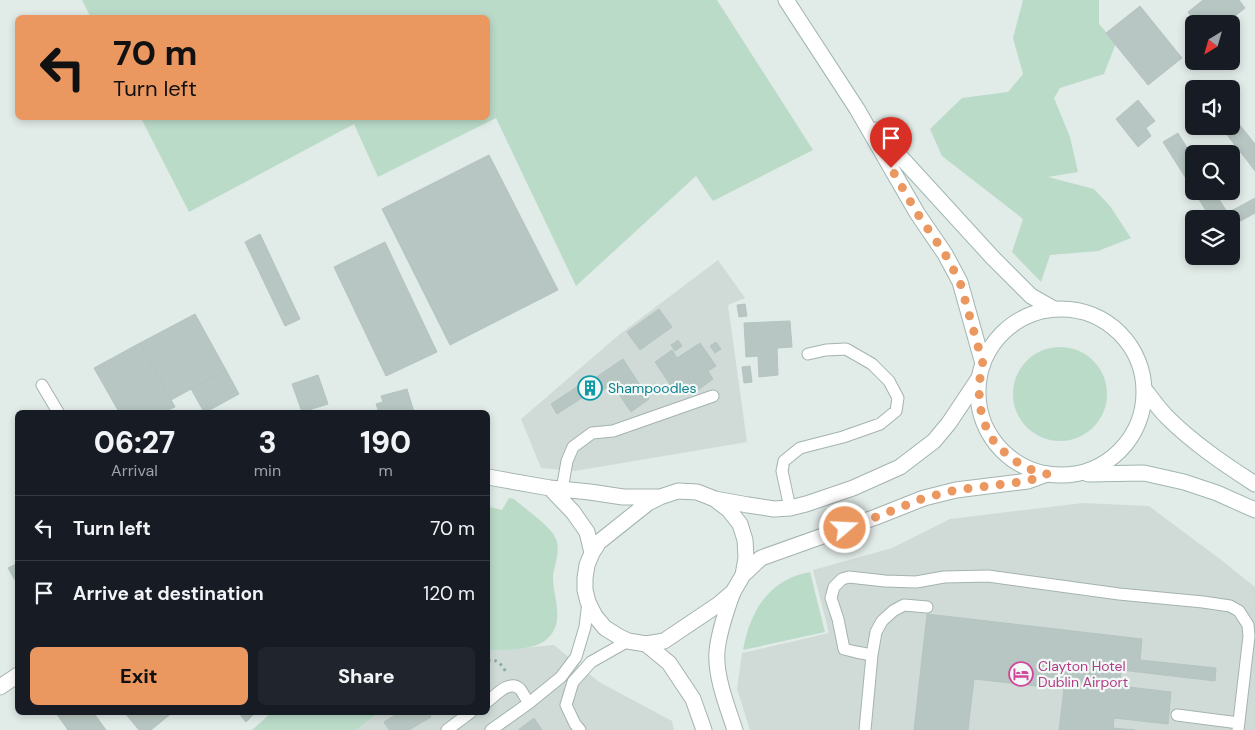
<!DOCTYPE html>
<style>
:root{--surface:#171b24;--page:#20242c;--text:#f1f3f6;--muted:#9ea1a6;--line:#363941;--accent:#eb9760}
body{margin:0;font-family:"DM Sans",sans-serif;background:var(--page);color:var(--text);height:100vh;display:flex;flex-direction:column;font-size:19px;white-space:nowrap}
*{box-sizing:border-box;margin:0}
p{font-size:16px;color:var(--muted)}
.icon{flex:none;width:28px;height:28px;fill:none;stroke:currentColor;stroke-width:2;stroke-linecap:round;stroke-linejoin:round}
.map{position:relative;flex:1;overflow:hidden}
.side{position:absolute;left:15px;top:410px;width:475px;height:305px;display:flex;flex-direction:column;background:var(--surface);border-radius:8px;box-shadow:0 2px 8px #0003}
.side>*{flex:none}
.guide{position:absolute;left:15px;top:15px;width:475px;height:105px;border-radius:8px;box-shadow:0 2px 8px #0003;background:#eb9760;color:#111;overflow:hidden}
.needle{width:32px;rotate:217deg}
.controls{position:absolute;left:1185px;top:15px;display:grid;gap:10px}
.controls a{display:grid;place-items:center;width:55px;height:55px;border-radius:8px;background:var(--surface);box-shadow:0 2px 8px #0003;font-size:25px}
.pin{position:absolute;display:grid;place-items:center;width:42px;height:42px;color:#fff;margin:-51px -21px;border-radius:50% 50% 50% 0;rotate:-45deg;box-shadow:0 0 5px #0007}
.pin .icon{rotate:45deg}
.me{position:absolute;width:55px;margin:-28px;rotate:71deg;stroke-linejoin:round;filter:drop-shadow(0 0 4px #0008)}
.turn{display:flex;align-items:center;gap:18px;height:105px;padding:0 15px;font-size:22px}
.turn .icon{width:65px;height:65px;stroke-width:2.5}
.turn b{display:block;font-size:35px;line-height:42px}
.eta{display:flex;justify-content:space-evenly;align-items:center;height:85px;text-align:center}
.eta b{font-size:30px;font-weight:800;line-height:35px}
.action{display:flex;gap:10px;margin-top:auto;padding:10px 15px}
.action a{flex:1;height:58px;border-radius:8px;background:var(--accent);color:#111;font-size:20px;font-weight:800;line-height:58px;text-align:center}
.action a+a{background:var(--page);color:var(--text)}
ul{padding:0;list-style:none}
li{display:flex;align-items:center;gap:15px;height:65px;padding:0 15px;border-top:1px solid var(--line)}
li div{flex:1}
li b{display:block;font-size:19px}
li em{font-style:normal}
.map>svg:first-child{display:block}
</style>
<div class="map">
<svg width="1255" height="730" viewBox="0 0 1255 730">
<rect width="100%" height="100%" fill="#e1ebe8"/>
<!-- built -->
<path fill="#d0dbd7" d="M718,260L745,298L728,305L747,442L575,471L541,468L521,419L620,334Z
M1083,503L1149,506L1220,559L1255,587V730H750L737,689L742,653L829,633L813,570L892,548L950,519Z
M554,645L599,682L672,721L674,730H356L378,713L488,712V651Z"/>
<!-- green -->
<path fill="#bbdbc9" d="M82,0H717L813,150L713,201L696,176L576,286L496,118L378,177L354,124L189,212L141,118H488V18H91Z
M1023,0H1099V24L1116,43L1104,74L1060,88L1054,98L1070,137L1078,172L1048,177L1094,189L1110,206L1131,238L1098,251L1050,255L1041,282L1012,252L1023,219L942,156L930,129L962,98L1008,92L1023,74L1013,38Z
M1013 394a47 47 0 1 1 94 0a47 47 0 1 1-94 0Z
M488,494L490,507L502,510L509,498L514,499C525,509 551,526 556,539C561,551 554,565 553,577C553,598 566,622 547,639C534,651 505,649 488,651Z
M810,572L825,632L743,650C750,611 769,579 810,572Z
M271,713V712L378,713L356,730H252Z"/>
<!-- building -->
<path fill="#b7c6c2" stroke="#b4c4c0" d="M1203,0H1239L1245,8L1229,21L1223,14L1210,24H1197L1188,12Z
M1140,6L1182,58L1148,85L1106,33Z
M1138,100L1155,121L1146,128L1151,136L1138,147L1116,119Z
M1231,114L1255,144V159L1249,163L1220,126H1231Z
M1178,133L1194,159V191L1163,142Z
M489,155L558,290L450,345L382,209Z
M1255,159V171L1249,163Z
M1194,191H1214L1230,217L1228,219H1211Z
M1255,198V213L1237,223L1231,211Z
M260,234L300,319L285,326L245,242Z
M385,242L437,352L386,376L334,267Z
M745,304L747,316L739,317L737,305Z
M659,309L672,327L640,350L627,332Z
M195,314L226,370L171,400L140,343Z
M790,321L792,347L777,348L778,375L759,377L758,356L746,357L744,323Z
M678,340L682,346L675,351L671,345Z
M716,342L721,349L715,353L710,346Z
M140,343L175,407L164,412H119L94,368Z
M700,343L716,366L708,371L713,379L691,395L685,386L675,392L655,362L672,350L677,358Z
M623,359L649,399L631,412L612,384L594,396L591,392L557,414L551,404L584,382L586,384Z
M750,366L752,382L744,383L742,367Z
M226,370L239,394L206,412H204L191,389Z
M318,375L328,404L302,412L292,384Z
M407,389L414,412H379L376,404L383,402L381,396Z
M18,563V585L8,568Z
M927,614L1142,639L1140,660L1216,668L1215,681L1121,670L1120,686L1171,692L1168,724L1114,718L1113,728L1135,730H1059L1064,689L974,679L968,730H914Z
M93,712L106,730H68L56,713Z
M124,712H173L151,730H139Z
M238,712H256L246,722Z
M400,712L401,715L406,712H429L431,717L409,730H389L384,722Z
M534,718L542,730H518Z"/>
<g fill="none" stroke-linecap="round" stroke-linejoin="round">
<!-- service casing -->
<g stroke="#a4b3b0" stroke-width="13">
<path id="service" d="M42,385L58,412
M561,495L567,461L573,447L592,433L613,431L713,396
M790,508L782,471L784,461L800,448L843,437L880,424L896,411L898,398L889,381L872,364L846,349L826,350L808,354
M872,655L856,652L844,649L838,619L831,598L834,587L842,579L849,577L885,581L916,582L944,577L988,576L1119,594L1203,602L1230,606L1239,611L1248,625L1249,636L1238,730
M488,701C496,695 510,679 520,689C523,693 526,699 529,703
M1177,715L1239,723
M447,730L471,712
M491,730L529,703L561,677L576,657L585,627L588,602
M580,730L575,724L566,705L573,682L591,662L628,641
M865,730L872,655L876,632L882,621L893,611L904,605L927,607"/>
</g>
<!-- minor casing -->
<g stroke="#a4b3b0" stroke-width="17">
<path id="minor" d="M733,592C726,611 719,631 717,651C715,676 727,706 735,730
M646,644L669,663L693,699L704,730"/>
</g>
<!-- tertiary casing -->
<g stroke="#a4b3b0" stroke-width="17">
<path id="tertiary" d="M979,378L949,423L934,441L900,467L853,488L806,504L790,508L774,509L748,505L715,499L697,492L678,491L660,497L648,503L599,542L592,553L587,565L585,578V590L588,602L595,616L605,628L618,636L628,641L646,644L664,641L719,604L733,592L743,575L761,558L876,517L924,498L956,490L1028,481L1047,474
M488,477L550,488L590,492L623,497H658
M550,488L573,512L587,532L592,553
M716,500L729,510L740,524L745,540L746,558L743,575
M0,687L18,675"/>
</g>
<!-- secondary casing -->
<g stroke="#a0b6b2" stroke-width="17">
<path id="secondary" d="M786,0L857,109L917,213L945,254L960,282L983,364
M876,130L993,258L1031,296L1054,309
M978 392a83 83 0 1 1 166 0a83 83 0 1 1-166 0Z
M1145,390C1152,399 1159,409 1167,417C1193,443 1224,464 1255,484
M1088,474L1144,473L1184,482L1217,493L1255,510"/>
</g>
<!-- path -->
<path stroke="#83ada6" stroke-width="3" stroke-dasharray="2.5 4" stroke-linecap="butt" d="M488,661C497,658 501,664 506,672"/>
<!-- service -->
<use href="#service" stroke="#fff" stroke-width="11"/>
<!-- minor -->
<use href="#minor" stroke="#fff" stroke-width="15"/>
<!-- tertiary -->
<use href="#tertiary" stroke="#fff" stroke-width="15"/>
<!-- secondary -->
<use href="#secondary" stroke="#fff" stroke-width="15"/>
</g>
<g fill="none" stroke-linecap="round" stroke-linejoin="round">
<!-- route -->
<path stroke="#eb9760" stroke-width="9" stroke-dasharray="0 16.2" d="M845,528L876,517L924,498L956,490L1028,481L1047,474L1026,468L1008,456L993,440L983,421L979,400L980,378L983,364L960,282L945,254L917,213L891,168"/>
</g>
<!-- icons -->
<defs>
<g id="building-ring" transform="scale(1.25)"><circle r="9.5" fill="#f2f8f6" stroke="#0f9aa8" stroke-width="1.5"/><path d="M-4-6H4V6H1V3H-1V6H-4ZM-2.5-4.3h1.7v1.8h-1.7ZM.8-4.3h1.7v1.8H.8ZM-2.5-1h1.7V.8h-1.7ZM.8-1h1.7V.8H.8Z" fill="#0f9aa8"/></g>
<g id="hotel-ring" transform="scale(1.25)"><circle r="9.5" fill="#f2f8f6" stroke="#d1479c" stroke-width="1.5"/><path d="M-6-4.5h1.5V1H6V5H4.5V3h-9V5H-6ZM-4 0a1.8 1.8 0 1 1 3.6 0ZM.5 0V-2.5h3Q6-2.5 6 0Z" fill="#d1479c"/></g>
</defs>
<g fill-rule="evenodd">
<use href="#building-ring" x="590" y="388"/>
<use href="#hotel-ring" x="1021" y="674"/>
</g>
<g text-anchor="middle" stroke-width="4.5" stroke-linejoin="round" paint-order="stroke">
<!-- culture labels -->
<g font-size="14" fill="#0d838f" stroke="#f2f8f6" text-anchor="start">
<text x="608" y="393">Shampoodles</text>
</g>
<!-- hotel labels -->
<g font-size="14" fill="#b23c85" stroke="#f2f8f6" text-anchor="start">
<text x="1038" y="671">Clayton Hotel<tspan x="1038" dy="16">Dublin Airport</tspan></text>
</g>
</g>
</svg>
<div class="controls">
<a><svg class="needle" viewBox="-14 -14 28 28"><path d="M0-13l5 13h-10z" fill="#e53935"/><path d="M0 13l5-13h-10z" fill="#9ea1a6"/></svg></a>
<a><svg class="icon" aria-label="sound" viewBox="0 0 24 24"><path d="M4 9h4l5-4v14l-5-4H4zM17 9q2 3 0 6"/></svg></a>
<a><svg class="icon" aria-label="search" viewBox="0 0 24 24"><circle cx="10" cy="10" r="6"/><path d="M15 15l6 6"/></svg></a>
<a><svg class="icon" aria-label="layers" viewBox="0 0 24 24"><path d="M12 4l9 5-9 5-9-5zM3 14l9 5 9-5"/></svg></a>
</div>
<div class="pin" style="left:891px;top:168px;background:#d93025"><svg class="icon" aria-label="arrive" viewBox="0 0 24 24"><path d="M6 21V4h12l-3 4 3 4H6"/></svg></div>
<svg class="me" style="left:845px;top:528px" viewBox="-20 -20 40 40"><circle r="17" fill="#eb9760" stroke="#fff" stroke-width="3"/><path d="M0-11L8 9 0 5-8 9z" fill="#fff"/></svg>
<div class="guide">
<div class="turn"><svg class="icon" aria-label="left" viewBox="0 0 24 24"><path d="M17 20v-9H6M10 6l-5 5 5 5"/></svg><div><b>70 m</b>Turn left</div></div>
</div>
<section class="side">
<div class="eta">
<div><b>06:27</b><p>Arrival</p></div>
<div><b>3</b><p>min</p></div>
<div><b>190</b><p>m</p></div>
</div>
<ul>
<li><svg class="icon" aria-label="left" viewBox="0 0 24 24"><path d="M17 20v-9H6M10 6l-5 5 5 5"/></svg><div><b>Turn left</b></div><em>70 m</em></li>
<li><svg class="icon" aria-label="arrive" viewBox="0 0 24 24"><path d="M6 21V4h12l-3 4 3 4H6"/></svg><div><b>Arrive at destination</b></div><em>120 m</em></li>
</ul>
<div class="action"><a>Exit</a><a>Share</a></div>
</section>
</div>
